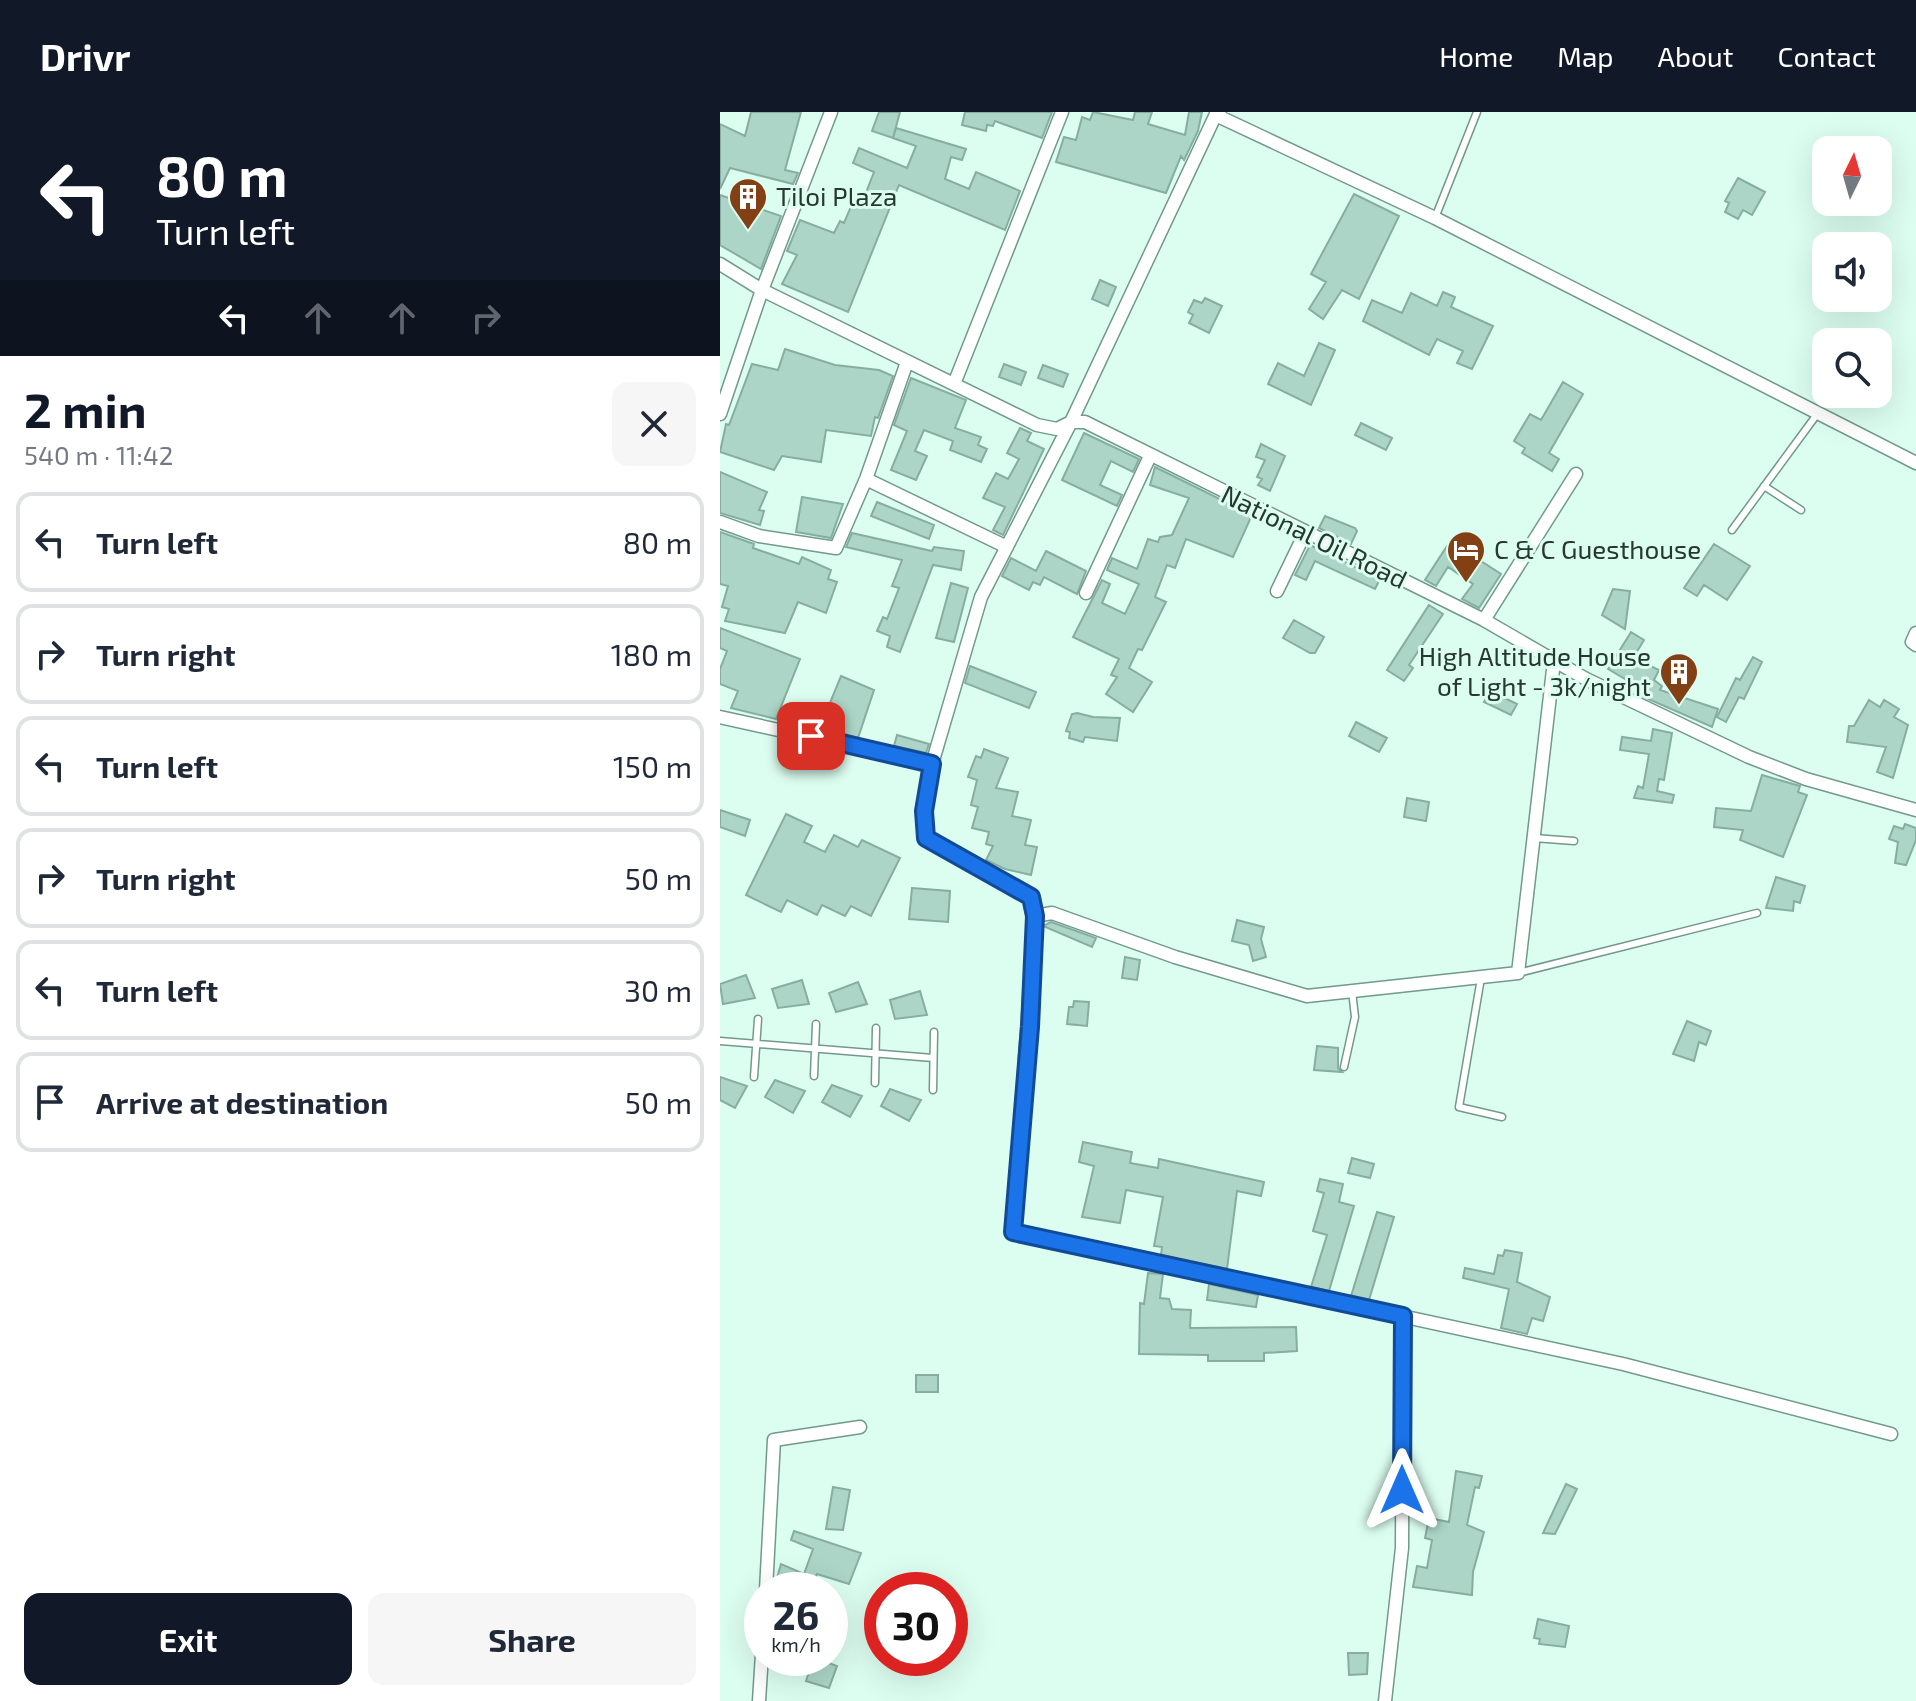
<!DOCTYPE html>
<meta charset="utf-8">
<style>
:root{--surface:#fff;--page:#f6f6f7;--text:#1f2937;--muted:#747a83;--line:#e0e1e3;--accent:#111827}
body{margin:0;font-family:"Exo 2",sans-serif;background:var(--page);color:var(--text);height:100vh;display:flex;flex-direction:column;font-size:30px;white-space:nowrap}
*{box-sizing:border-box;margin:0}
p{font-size:26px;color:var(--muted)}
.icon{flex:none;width:44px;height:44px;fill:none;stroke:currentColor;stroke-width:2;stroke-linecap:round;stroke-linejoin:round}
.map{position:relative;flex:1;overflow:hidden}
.sheet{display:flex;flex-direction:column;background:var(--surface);width:720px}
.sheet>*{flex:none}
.top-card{background:#111827;color:#fff;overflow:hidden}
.needle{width:52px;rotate:5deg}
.fabs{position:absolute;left:1092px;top:24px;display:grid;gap:16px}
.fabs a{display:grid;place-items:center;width:80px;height:80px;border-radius:16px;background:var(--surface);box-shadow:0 8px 32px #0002;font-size:40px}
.speed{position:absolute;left:24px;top:1460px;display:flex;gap:16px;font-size:40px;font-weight:700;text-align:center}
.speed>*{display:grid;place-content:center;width:104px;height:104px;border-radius:50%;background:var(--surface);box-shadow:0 8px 32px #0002;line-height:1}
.speed small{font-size:20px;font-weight:400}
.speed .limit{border:12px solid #d22;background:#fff;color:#111}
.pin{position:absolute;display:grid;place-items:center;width:68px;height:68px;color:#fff;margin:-34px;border-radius:16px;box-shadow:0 4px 12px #0006}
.me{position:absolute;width:88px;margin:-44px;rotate:0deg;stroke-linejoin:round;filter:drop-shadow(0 0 6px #0008)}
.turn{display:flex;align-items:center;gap:28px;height:168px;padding:0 24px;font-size:36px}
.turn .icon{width:104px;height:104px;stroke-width:2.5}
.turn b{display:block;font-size:56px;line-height:68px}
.lanes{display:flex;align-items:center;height:76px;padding:0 24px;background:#0003;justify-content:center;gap:40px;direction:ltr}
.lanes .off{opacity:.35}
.round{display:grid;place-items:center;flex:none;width:84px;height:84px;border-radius:16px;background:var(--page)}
.overview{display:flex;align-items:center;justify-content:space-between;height:136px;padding:0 24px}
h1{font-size:48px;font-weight:700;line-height:60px;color:var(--accent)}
.button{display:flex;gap:16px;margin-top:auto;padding:16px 24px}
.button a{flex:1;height:92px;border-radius:16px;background:var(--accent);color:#fff;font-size:32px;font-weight:700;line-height:92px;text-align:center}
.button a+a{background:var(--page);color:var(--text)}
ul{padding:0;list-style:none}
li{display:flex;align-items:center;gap:24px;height:100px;margin:0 16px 12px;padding:0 8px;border:4px solid var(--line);border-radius:16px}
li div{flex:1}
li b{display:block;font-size:30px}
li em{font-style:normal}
header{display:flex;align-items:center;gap:48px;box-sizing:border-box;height:112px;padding:0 40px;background:var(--accent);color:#fff}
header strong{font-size:38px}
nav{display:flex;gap:44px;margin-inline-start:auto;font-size:28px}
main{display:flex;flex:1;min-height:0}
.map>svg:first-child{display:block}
</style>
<header>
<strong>Drivr</strong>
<nav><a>Home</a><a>Map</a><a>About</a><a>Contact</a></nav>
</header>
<main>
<section class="sheet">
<div class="top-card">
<div class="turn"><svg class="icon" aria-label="left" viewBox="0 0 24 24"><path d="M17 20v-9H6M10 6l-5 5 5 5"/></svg><div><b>80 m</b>Turn left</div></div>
<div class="lanes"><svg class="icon" aria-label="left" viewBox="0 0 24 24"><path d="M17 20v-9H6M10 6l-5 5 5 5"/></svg><svg class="icon off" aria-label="ahead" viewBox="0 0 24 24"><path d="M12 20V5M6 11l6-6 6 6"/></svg><svg class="icon off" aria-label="ahead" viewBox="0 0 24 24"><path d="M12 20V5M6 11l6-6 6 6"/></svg><svg class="icon off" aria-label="right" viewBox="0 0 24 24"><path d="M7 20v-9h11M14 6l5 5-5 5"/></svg></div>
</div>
<div class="overview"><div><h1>2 min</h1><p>540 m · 11:42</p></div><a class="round"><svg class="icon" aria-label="close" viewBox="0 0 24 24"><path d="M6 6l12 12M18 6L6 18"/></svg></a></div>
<ul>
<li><svg class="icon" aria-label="left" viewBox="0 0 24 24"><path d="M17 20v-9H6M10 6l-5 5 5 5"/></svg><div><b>Turn left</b></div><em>80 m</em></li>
<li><svg class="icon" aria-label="right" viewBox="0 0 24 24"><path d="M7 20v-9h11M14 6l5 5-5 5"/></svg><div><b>Turn right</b></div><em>180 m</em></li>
<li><svg class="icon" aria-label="left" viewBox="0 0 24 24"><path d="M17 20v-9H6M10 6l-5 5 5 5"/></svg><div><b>Turn left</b></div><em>150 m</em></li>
<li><svg class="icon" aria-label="right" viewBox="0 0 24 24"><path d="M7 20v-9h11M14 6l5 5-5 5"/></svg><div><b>Turn right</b></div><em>50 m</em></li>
<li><svg class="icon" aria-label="left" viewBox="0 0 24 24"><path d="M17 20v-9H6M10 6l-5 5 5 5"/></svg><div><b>Turn left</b></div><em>30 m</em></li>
<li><svg class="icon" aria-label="arrive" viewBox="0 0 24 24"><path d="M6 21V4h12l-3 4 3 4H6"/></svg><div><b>Arrive at destination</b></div><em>50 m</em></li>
</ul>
<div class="button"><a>Exit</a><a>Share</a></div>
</section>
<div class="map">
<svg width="1196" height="1589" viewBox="0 0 1196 1589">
<rect width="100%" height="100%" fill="#dcfef1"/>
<!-- building -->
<path fill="#acd5c7" stroke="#86aea0" stroke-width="2" d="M31,0H81L65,58L78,61L73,72L10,56L0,77V12L25,24Z
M159,0H180L173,26L152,19Z
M245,0H332L322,26L275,9L273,14L267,13L266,19L242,13Z
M373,0L413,8L415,0H432L428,12L465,23L469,0H482L478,19L464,48L461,44L446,81L336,50L344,25L356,28L362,5L370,8Z
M176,16L246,37L242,48L231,45L225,67L249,77L256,60L300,79L285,118L179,73L128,200L62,172L77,143L67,139L80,108L114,121L120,109L124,111L135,85L143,88L154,60L133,51L139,36L187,56L196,34L173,26Z
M1018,66L1045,80L1032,103L1023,98L1018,107L1005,100L1009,91L1005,89Z
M634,82L679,104L639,187L622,178L603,207L589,197L606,170L591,162Z
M0,83L61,104L41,157L0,133Z
M380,168L396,175L388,194L372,187Z
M723,180L735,185L731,195L773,214L752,257L737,251L743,239L717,227L709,243L643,209L652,188L682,201L691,181L717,194Z
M485,186L502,194L489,221L469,211L473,203L468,200L474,188L482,191Z
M599,231L615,238L591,293L548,272L558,251L584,264Z
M65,237L115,253L159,258L173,264L158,306L155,305L151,324L106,318L101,350L62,344L54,358L0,340L6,312L9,313L32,252L58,258Z
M284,252L306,260L301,273L279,265Z
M323,253L348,262L343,275L318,266Z
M191,266L246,288L235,316L261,325L258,333L267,337L261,350L230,338L233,329L204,318L195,339L207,344L196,368L171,358L187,319L174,313Z
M843,270L863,282L829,341L839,347L832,359L802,341L805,336L794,329L810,302L821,308Z
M641,311L672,326L666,338L635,323Z
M300,316L311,321L307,329L324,337L283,423L273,418L285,395L263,386L276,361L288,367L299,347L287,341Z
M364,321L419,347L413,360L391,349L380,373L402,383L397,394L342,368Z
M541,332L565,344L550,379L538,373L542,367L537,365L545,348L536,345Z
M435,355L532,403L513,445L466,427L455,456L447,453L435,485L446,490L422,538L418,537L409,556L432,570L413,600L386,582L397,565L391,563L399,547L353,525L382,468L390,472L382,491L405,502L419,472L387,458L392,446L417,457L428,427L438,430L440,425L452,423L469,386L430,373Z
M0,360L47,380L39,398L44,399L40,413L0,401Z
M82,385L123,392L111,426L76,420Z
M157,390L214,413L209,427L151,404Z
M605,404L635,416L637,419L631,432L599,416Z
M0,420L34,432L33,436L79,452L82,445L111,458L108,467L117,470L106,501L78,490L65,521L5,509L9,497L2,495L8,474L0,472Z
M132,421L212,439L214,435L244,439L241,458L213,453L180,540L167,535L170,524L157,519L163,505L167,507L179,476L172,474L182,448L126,435Z
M994,432L1030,454L1007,488L984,473L977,484L964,476Z
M590,433L660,467L655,477L595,449L586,468L575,463Z
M727,434L747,447L750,442L781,462L759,496L742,487L753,472L728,455L716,474L705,468Z
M326,439L366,459L357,482L324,465L320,473L313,470L309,478L282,464L291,446L316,459Z
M231,471L248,476L234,530L216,526Z
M893,477L910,479L905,517L882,503Z
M709,493L723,502L689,553L693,556L684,569L667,558Z
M574,508L604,525L595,541H590L563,526Z
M0,516L80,547L56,607L11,596L18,579L0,572V557L7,539L0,536Z
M911,520L924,528L913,546L939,558L934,568L942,574L940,578L998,597L992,615L917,582L920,576L888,557Z
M1033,545L1042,550L1024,587L1019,585L1006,610L997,605L1016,566L1020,568Z
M250,554L316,580L309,596L245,571Z
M121,564L154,578L138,626L100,615Z
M770,579L797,592L791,603L764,590Z
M1149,588L1160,595L1164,588L1179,597L1174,605L1188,613L1173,666L1157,660L1166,635L1127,630L1129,614H1134Z
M357,601L373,605L400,606L397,629L365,625L363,630L349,626L350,620L346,619L352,602Z
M636,610L667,626L659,640L629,624Z
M933,617L952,621L944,668L939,667L937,679L954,683L952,691L914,686L918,674L923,676L929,642L900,638L902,625L931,629Z
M177,623L209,632L206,641L174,634Z
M264,637L288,646L276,676L298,680L292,704L311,708L305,733L317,735L311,763L285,757L266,748L273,734L266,732L269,720L252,716L258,695L251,693L257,668L248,665L256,644L261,646Z
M1042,663L1080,674L1078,680L1087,683L1063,745L1020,728L1023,718L994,715L996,696L1031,699Z
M687,686L709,690L706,709L684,705Z
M0,698L30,708L25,724L0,715Z
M66,702L92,714L84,730L105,740L114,723L138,735L142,728L180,746L151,804L131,794L125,804L102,793L97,803L67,788L61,800L26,783Z
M1185,712L1196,716V728L1186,753L1175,751L1178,730L1169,727L1174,714L1183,717Z
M1056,765L1085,774L1080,791L1074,789L1073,799L1046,796Z
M192,776L230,779L228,810L189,807Z
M517,808L544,815L541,827L546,845L533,849L529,833L512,829Z
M331,810L376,826L372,835L323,814Z
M405,845L420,848L417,868L402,866Z
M26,863L35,886L3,892L0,872Z
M82,868L89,892L58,896L52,877Z
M138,870L147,892L116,900L109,881Z
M200,879L207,903L175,907L170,888Z
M354,889L369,890L367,914L347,912L349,895H353Z
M967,909L991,919L986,933L979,930L974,949L953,942Z
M597,934L618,936V956L622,960L594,958Z
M0,965L27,974L15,996L0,988Z
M55,968L85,979L73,1001L45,985Z
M112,973L142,984L130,1005L102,990Z
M170,977L201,988L189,1009L161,994Z
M363,1030L412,1040L410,1051L438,1056L439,1047L544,1070L541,1084L517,1079L507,1157L441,1143L442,1135L434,1134L443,1085L406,1078L400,1111L362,1105L374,1054L359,1050Z
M632,1046L654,1052L650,1066L628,1061Z
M600,1067L623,1072L619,1090L634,1094L609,1179L591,1175L607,1123L593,1119L604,1081L597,1079Z
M657,1100L674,1105L649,1188L631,1184Z
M785,1138L802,1141L797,1170L830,1185L823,1209L812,1206L807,1222L781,1216L789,1177L743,1166L745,1156L774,1162L778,1143L783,1144Z
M428,1161L443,1162L440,1186L449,1187L452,1197L471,1198L470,1216L576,1215L577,1239L544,1241V1249H488V1243L419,1242L420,1191L424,1192Z
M489,1172L538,1183L536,1195L487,1188Z
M196,1263H218V1280H196Z
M736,1359L762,1364L759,1376L755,1375L747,1413L764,1420L753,1460L752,1483L693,1475L697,1454L707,1456L712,1428L705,1426L709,1406L729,1410Z
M846,1372L857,1377L835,1422L823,1421Z
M113,1375L130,1378L123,1418L106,1417Z
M74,1419L141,1441L129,1472L97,1462L91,1478H66L55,1473L61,1452L84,1462L93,1437L71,1428Z
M818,1507L849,1514L845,1535L819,1532L820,1527L814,1526Z
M628,1541H648L647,1562L629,1563Z
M98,1547L117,1554L109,1576L86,1569L91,1554H96Z"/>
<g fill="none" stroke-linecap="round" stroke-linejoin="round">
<!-- lane casing -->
<g stroke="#72998b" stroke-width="9">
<path id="lane" d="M715,106L757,0
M1044,374L1081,398
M1012,418L1098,301
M814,726L854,729
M798,861L1037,801
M761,866L739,995L782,1005
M0,929L213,946
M624,955L635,905L632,879
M94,964L96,912
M34,965L38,907
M155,971L156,916
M213,978L214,920"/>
</g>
<!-- street casing -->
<g stroke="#72998b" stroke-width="15">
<path id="street" d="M498,0L502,6L715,106L1196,351
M0,152L42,178L317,313L337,317L351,310H365L764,508L866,567L1029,645L1086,667L1196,698
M234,272L342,0
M0,302L42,178L111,0
M146,367L187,250
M0,410L39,424L116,436L146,367L287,435
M557,479L585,421
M366,481L430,344
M764,508L856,362
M1196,521L1192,530L1196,533
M0,605L212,652L204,699L206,726L311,785L315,804L332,801L455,845L587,884L798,861L834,549
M212,652L261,485L351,310L497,0
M315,804L293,1120L903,1252L1171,1322
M46,1478L54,1328L140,1315
M39,1589L42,1542
M665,1589L682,1436L683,1204"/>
</g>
<!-- lane -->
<use href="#lane" stroke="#fff" stroke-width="6"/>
<!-- street -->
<use href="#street" stroke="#fff" stroke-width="12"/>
</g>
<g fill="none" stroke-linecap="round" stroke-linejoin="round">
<!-- route casing -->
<g stroke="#114b97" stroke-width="20">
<path id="route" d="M91,624L212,652L204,699L206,726L311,785L315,804L310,915L293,1120L683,1204L682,1378"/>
</g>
<!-- route -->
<use href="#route" stroke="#1a73e8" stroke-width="14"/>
</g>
<!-- icons -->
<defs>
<g id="building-pin" transform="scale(2)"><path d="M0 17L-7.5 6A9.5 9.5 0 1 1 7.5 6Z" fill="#844015" stroke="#dcfef1"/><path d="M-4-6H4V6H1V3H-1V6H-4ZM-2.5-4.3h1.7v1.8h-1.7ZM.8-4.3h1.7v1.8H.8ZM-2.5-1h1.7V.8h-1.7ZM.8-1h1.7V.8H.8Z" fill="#fff"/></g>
<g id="hotel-pin" transform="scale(2)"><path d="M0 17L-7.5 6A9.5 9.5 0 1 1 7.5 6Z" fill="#844015" stroke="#dcfef1"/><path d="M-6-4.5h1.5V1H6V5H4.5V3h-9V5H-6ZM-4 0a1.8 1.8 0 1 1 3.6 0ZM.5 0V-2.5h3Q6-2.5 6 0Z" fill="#fff"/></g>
</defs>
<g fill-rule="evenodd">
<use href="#building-pin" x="28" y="85"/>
<use href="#hotel-pin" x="746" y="438"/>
<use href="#building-pin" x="959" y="560"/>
</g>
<g text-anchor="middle" stroke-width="6" stroke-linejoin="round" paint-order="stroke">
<!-- poi labels -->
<g font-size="26" fill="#273731" stroke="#dcfef1" text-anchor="start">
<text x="56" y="94">Tiloi Plaza</text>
<text x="774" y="447">C &amp; C Guesthouse</text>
<text x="931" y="554" text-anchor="end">High Altitude House<tspan x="931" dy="30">of Light - 3k/night</tspan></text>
</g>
<!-- street labels -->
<g font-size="26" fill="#273731" stroke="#dcfef1">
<text transform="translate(594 425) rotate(26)" y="9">National Oil Road</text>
</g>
</g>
</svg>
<div class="fabs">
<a><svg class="needle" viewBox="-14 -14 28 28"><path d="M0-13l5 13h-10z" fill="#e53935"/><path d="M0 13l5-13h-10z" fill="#747a83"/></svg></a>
<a><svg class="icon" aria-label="sound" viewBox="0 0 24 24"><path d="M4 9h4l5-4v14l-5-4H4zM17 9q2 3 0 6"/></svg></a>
<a><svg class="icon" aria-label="search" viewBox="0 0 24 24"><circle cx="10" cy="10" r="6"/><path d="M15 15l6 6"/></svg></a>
</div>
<div class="speed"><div>26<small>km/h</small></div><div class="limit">30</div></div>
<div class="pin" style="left:91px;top:624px;background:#d93025"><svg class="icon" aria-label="arrive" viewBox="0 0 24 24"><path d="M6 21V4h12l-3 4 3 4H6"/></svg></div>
<svg class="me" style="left:682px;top:1378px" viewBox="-20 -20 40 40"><path d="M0-17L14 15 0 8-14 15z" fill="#1a73e8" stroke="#fff" stroke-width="4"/></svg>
</div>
</main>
